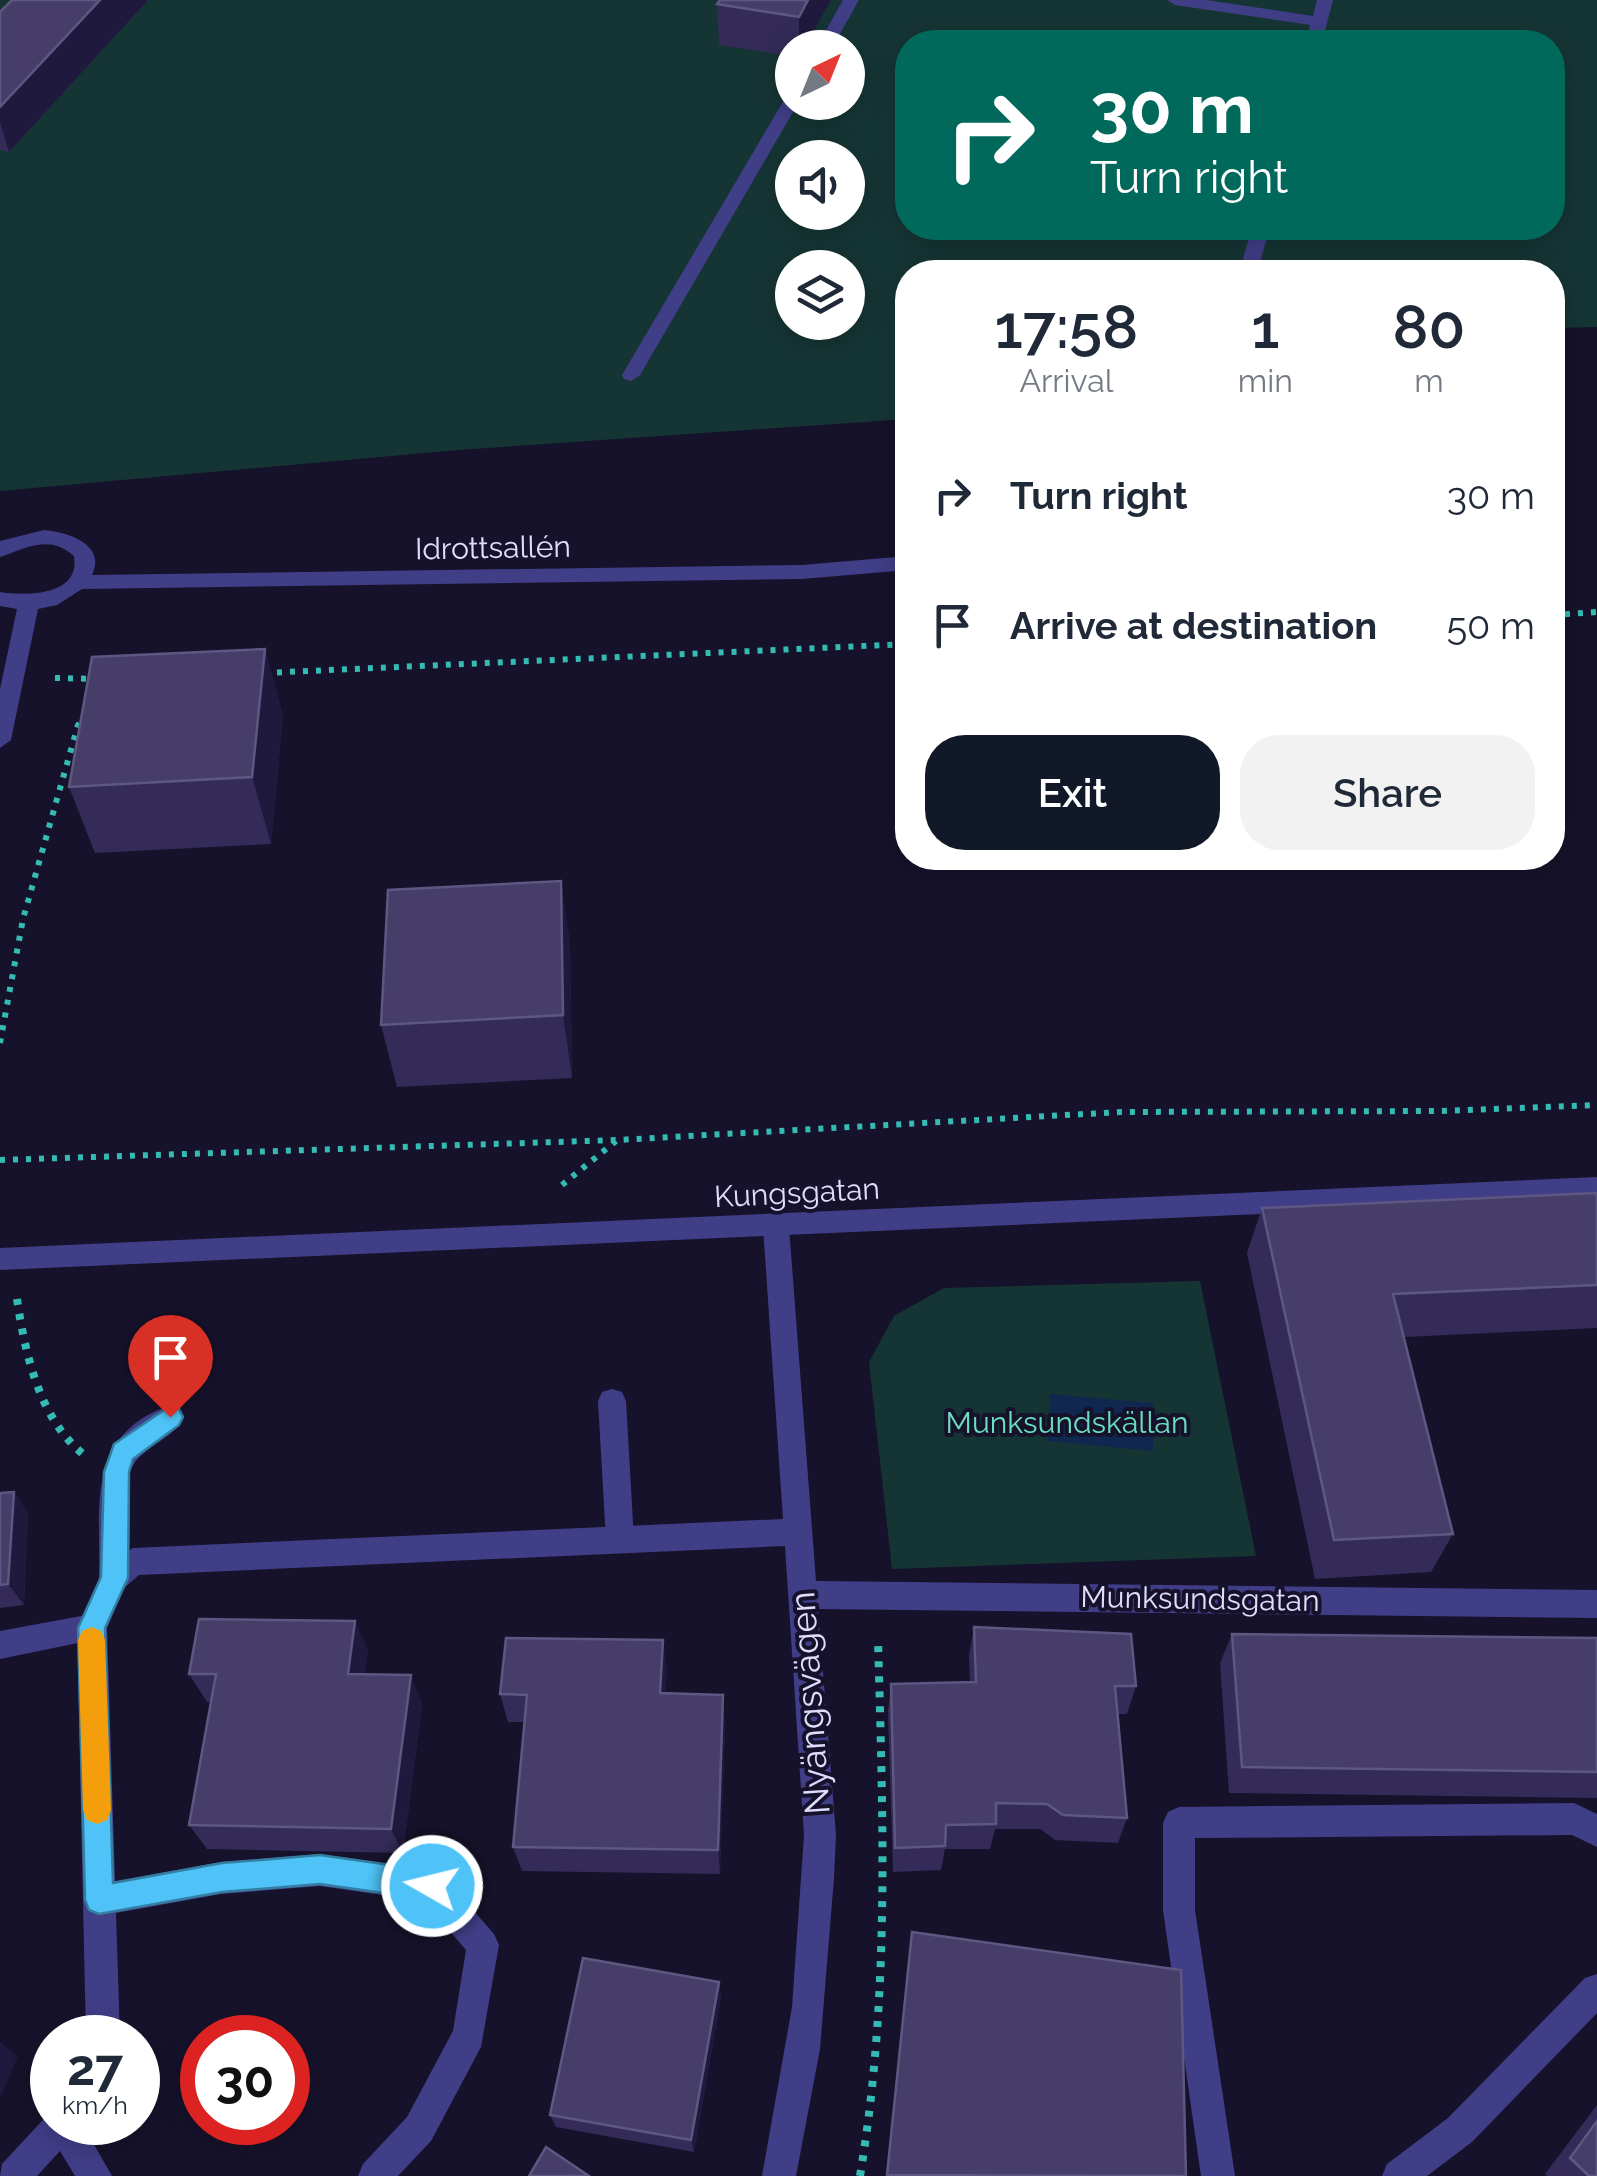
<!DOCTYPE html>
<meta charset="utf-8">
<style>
:root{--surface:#fff;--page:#f2f2f3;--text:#1f2937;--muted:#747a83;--accent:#111827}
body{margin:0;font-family:Raleway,sans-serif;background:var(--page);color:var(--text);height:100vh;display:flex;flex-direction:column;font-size:38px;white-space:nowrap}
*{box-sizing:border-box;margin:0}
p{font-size:32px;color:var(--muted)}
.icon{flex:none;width:55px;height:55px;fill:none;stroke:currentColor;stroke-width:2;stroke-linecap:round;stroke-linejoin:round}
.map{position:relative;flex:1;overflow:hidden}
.details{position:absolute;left:895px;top:260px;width:670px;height:610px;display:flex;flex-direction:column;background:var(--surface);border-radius:40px;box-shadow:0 5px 25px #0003}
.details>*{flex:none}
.hud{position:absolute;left:895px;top:30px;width:670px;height:210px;border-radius:40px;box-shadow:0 5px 25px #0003;background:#00695c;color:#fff;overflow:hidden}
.needle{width:65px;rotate:43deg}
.controls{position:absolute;left:775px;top:30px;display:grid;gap:20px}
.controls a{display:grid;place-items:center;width:90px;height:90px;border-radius:50%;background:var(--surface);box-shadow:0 5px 25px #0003;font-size:50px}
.speed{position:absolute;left:30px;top:2015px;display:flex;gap:20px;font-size:50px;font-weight:700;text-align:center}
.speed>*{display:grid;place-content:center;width:130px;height:130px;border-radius:50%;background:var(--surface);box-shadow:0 5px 25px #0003;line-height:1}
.speed small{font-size:25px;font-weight:400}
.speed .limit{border:15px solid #d22;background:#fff;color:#111}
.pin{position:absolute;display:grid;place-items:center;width:85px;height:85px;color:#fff;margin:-102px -42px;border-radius:50% 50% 50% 0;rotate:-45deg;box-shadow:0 0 10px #0007}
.pin .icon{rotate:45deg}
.me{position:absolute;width:110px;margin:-55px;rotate:278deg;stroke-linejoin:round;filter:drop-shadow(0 0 8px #0008)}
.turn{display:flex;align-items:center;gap:35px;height:210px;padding:0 30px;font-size:45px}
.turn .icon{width:130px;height:130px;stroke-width:2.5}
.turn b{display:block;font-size:70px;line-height:85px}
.eta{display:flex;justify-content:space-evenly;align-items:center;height:170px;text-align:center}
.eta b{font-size:60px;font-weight:600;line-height:70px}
.primary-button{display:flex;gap:20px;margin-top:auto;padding:20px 30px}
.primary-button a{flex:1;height:115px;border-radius:40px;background:var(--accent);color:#fff;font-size:40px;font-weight:600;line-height:115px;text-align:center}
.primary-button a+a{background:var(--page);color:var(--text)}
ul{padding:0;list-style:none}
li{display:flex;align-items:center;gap:30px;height:130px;padding:0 30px}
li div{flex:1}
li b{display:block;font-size:38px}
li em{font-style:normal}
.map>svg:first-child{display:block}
</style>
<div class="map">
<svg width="1597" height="2176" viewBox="0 0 1597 2176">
<rect width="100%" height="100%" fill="#16122b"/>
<!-- green -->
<path fill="#153534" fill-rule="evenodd" d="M0,0H1597V327L1553,328L1552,272H908L907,419L458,450L0,491ZM908,42H1552V228H908ZM792,48H848V102H792ZM792,158H848V212H792ZM792,268H848V322H792Z
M1200,1281L1256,1556L892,1569L869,1362L894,1316L944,1288Z"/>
<!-- water -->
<path fill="#102850" d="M1050,1394L1153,1403V1451L1048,1441Z"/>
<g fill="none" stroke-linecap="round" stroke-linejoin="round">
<!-- path-far1 -->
<path stroke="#34bbb3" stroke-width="6" stroke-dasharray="5 8" stroke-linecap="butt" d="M1552,615L1597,612
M264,673L908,644
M55,678L97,679
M0,1043L23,919L78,725L85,716
M0,1160L617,1140L1121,1112L1439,1111L1597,1105
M562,1185L616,1141"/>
<!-- path -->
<path stroke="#34bbb3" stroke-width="8" stroke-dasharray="6 9" stroke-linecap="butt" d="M17,1299C25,1353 39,1418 83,1454
M860,2176C890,1997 883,1819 878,1639"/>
<!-- service -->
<path fill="#413e88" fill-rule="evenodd" d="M843,0H859L832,48H816Z
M1167,0H1206L1313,16L1317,0H1333L1322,42H1306L1310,25L1175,5Z
M792,95V102H799L640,375L631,381L624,379L622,375L784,100Z
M1252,228H1270L1257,272H1239Z
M612,1389L622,1392L626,1401L634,1540L630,1550L620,1553L610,1550L606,1540L598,1401L602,1392Z
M170,1405L180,1408L184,1417C173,1441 139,1446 130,1472L129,1578L124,1588L114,1592L104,1588L99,1578C101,1504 85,1436 170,1405Z
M92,1614L102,1618L107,1628L102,1638L0,1659V1631Z"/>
<!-- minor -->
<path fill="#413e88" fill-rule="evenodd" d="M44,530C67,532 107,544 92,575L802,565L908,556V570L802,579L82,589L57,605L38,609L11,740L0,748V689L17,609L0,606V592C26,596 81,596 74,556C49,534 27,548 0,557V541Z
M776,1216L785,1219L789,1227L816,1581L1597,1590V1618L818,1609L836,1835L834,1878L820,2049L796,2176H762L792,2007L804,1835L785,1546L139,1575L124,1588L107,1628L115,1881L221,1862L320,1854L432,1870L443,1875L494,1934L499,1945L481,2047L431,2141L398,2176H358L363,2164L407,2117L453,2031L466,1950L424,1901L320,1886L221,1894L116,1913L120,2038H86L77,1628L104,1568L133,1548L783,1519L763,1227L767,1219Z
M1574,1803L1597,1814V1847L1572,1835L1195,1838V1910L1235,2176H1201L1163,1910V1823L1168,1812L1179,1807Z
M1597,1974V2013L1472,2142L1427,2176H1382L1387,2164L1448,2118L1585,1978Z
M52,2110V2122H81L112,2176H75L60,2151L37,2176H0L2,2164Z"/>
<!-- tertiary -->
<path fill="#413e88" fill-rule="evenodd" d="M1597,1177V1199L0,1270V1248Z"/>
</g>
<!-- wall -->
<path fill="#342b58" d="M12,0H148L9,152L0,150V12Z
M831,0L804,48H792V56L719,45L717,4Z
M265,649L283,716L271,844L95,853L69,787Z
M561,881L570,946L572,1078L397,1087L381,1025Z
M1597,1193V1328L1404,1337L1453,1534L1431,1572L1315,1579L1247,1253L1262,1208Z
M14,1492L28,1514L24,1605L0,1608V1493Z
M974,1627L1136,1686L1127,1714H1118L1127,1818L1118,1843L1055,1840L1040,1829H995L990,1849H945L941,1870L893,1872L888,1711L891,1684L970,1682L969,1655Z
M1232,1634L1597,1638V1798L1229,1793L1220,1663Z
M368,1650L364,1674L422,1703L403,1853L207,1849L189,1825L211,1702H207L189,1674Z
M667,1668L665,1694L725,1723L720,1874L522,1871L513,1847L524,1722H508L500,1694Z
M912,1932L1186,2176H886Z
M719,1982L721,1997L694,2152L556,2127L550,2115Z
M1597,2105V2176H1547L1545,2174Z"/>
<!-- shaded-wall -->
<path fill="#20193e" d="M100,0H148L9,152L0,122V107Z
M808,0H831L804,48H799V17Z
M265,649L283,716L271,844L252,777Z
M561,881L570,946L572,1078L563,1015Z
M14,1492L28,1514L24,1605L8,1584Z
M355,1621L368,1650L361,1702L348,1674Z
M663,1640L667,1668L664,1721L660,1693Z
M411,1675L422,1703L403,1853L391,1829Z
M723,1695L725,1723L720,1874L718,1850Z
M719,1982L721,1997L694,2152L691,2140Z
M0,2042L18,2056L0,2098Z"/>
<!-- building -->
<path fill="#463e69" stroke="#5e5781" stroke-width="2.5" d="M12,0H100L0,107V12Z
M720,0H808L799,17L717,4Z
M265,649L252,777L69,787L92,657Z
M561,881L563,1015L381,1025L388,890Z
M1597,1193V1285L1393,1294L1453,1534L1334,1540L1262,1208Z
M14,1492L8,1584L0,1585V1493Z
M199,1619L355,1621L348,1674L411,1675L391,1829L189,1825L216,1674H189Z
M974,1627L1131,1634L1136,1686H1115L1127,1818L1063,1815L1047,1804L996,1803V1824L946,1825L945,1846L895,1848L891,1684L976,1682Z
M1232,1634L1597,1638V1772L1242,1767Z
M506,1638L663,1640L660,1693L723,1695L718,1850L513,1847L527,1695L500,1694Z
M912,1932L1181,1970L1186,2176L887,2175Z
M583,1958L719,1982L691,2140L550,2115Z
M1597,2121V2176H1589L1570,2158Z
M546,2147L589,2176H529Z"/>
<!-- route -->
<path fill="#4fc3f7" stroke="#337fa1" stroke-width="2.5" d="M170,1406L179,1409L183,1417L179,1425L133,1459L129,1472L128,1578L105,1628L113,1883L222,1863L320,1855L432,1871L443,1876L447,1886L443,1896L432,1900L320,1884L222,1892L99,1914L89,1910L85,1900L78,1628L101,1577L104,1472L114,1444Z"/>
<!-- slow -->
<path fill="#f59e0b" d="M92,1627L101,1631L105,1640L111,1810L107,1820L97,1824L87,1820L83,1810L78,1640L82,1631Z"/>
<g text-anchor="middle" stroke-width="8" stroke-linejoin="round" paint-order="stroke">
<!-- street labels -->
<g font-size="30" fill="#e0dcfe" stroke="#16122b">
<text transform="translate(493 548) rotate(-1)" y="10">Idrottsallén</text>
<text transform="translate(797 1193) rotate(-3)" y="10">Kungsgatan</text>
<text transform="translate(1200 1599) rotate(1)" y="10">Munksundsgatan</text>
</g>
<!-- park labels -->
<g font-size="30" fill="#68dec1" stroke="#16122b">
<text x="1067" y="1433">Munksundskällan</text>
</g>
<!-- near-street labels -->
<g font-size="35" fill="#e0dcfe" stroke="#16122b">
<text transform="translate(810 1703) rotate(-94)" y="12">Nyängsvägen</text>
</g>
</g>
</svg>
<div class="controls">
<a><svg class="needle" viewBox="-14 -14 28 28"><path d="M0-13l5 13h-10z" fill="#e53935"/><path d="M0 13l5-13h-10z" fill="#747a83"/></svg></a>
<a><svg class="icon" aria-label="sound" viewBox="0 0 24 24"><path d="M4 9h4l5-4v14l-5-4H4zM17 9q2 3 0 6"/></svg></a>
<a><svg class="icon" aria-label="layers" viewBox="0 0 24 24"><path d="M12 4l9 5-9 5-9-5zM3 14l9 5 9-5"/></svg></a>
</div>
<div class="speed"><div>27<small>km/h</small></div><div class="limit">30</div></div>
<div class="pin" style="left:170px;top:1417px;background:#d93025"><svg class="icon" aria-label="arrive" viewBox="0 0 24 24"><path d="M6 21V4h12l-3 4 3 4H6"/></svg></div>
<svg class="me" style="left:432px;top:1886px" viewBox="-20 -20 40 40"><circle r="17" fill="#4fc3f7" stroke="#fff" stroke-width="3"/><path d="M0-11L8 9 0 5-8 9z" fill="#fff"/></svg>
<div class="hud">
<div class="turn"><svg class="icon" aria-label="right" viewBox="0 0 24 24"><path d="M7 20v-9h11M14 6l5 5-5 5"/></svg><div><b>30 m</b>Turn right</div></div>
</div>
<section class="details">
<div class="eta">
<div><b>17:58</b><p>Arrival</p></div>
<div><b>1</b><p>min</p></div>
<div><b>80</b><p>m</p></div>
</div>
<ul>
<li><svg class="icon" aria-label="right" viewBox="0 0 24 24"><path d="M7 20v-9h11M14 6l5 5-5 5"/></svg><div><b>Turn right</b></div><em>30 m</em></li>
<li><svg class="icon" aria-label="arrive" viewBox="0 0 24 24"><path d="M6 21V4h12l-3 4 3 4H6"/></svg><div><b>Arrive at destination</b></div><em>50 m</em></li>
</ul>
<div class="primary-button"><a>Exit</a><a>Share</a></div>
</section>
</div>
